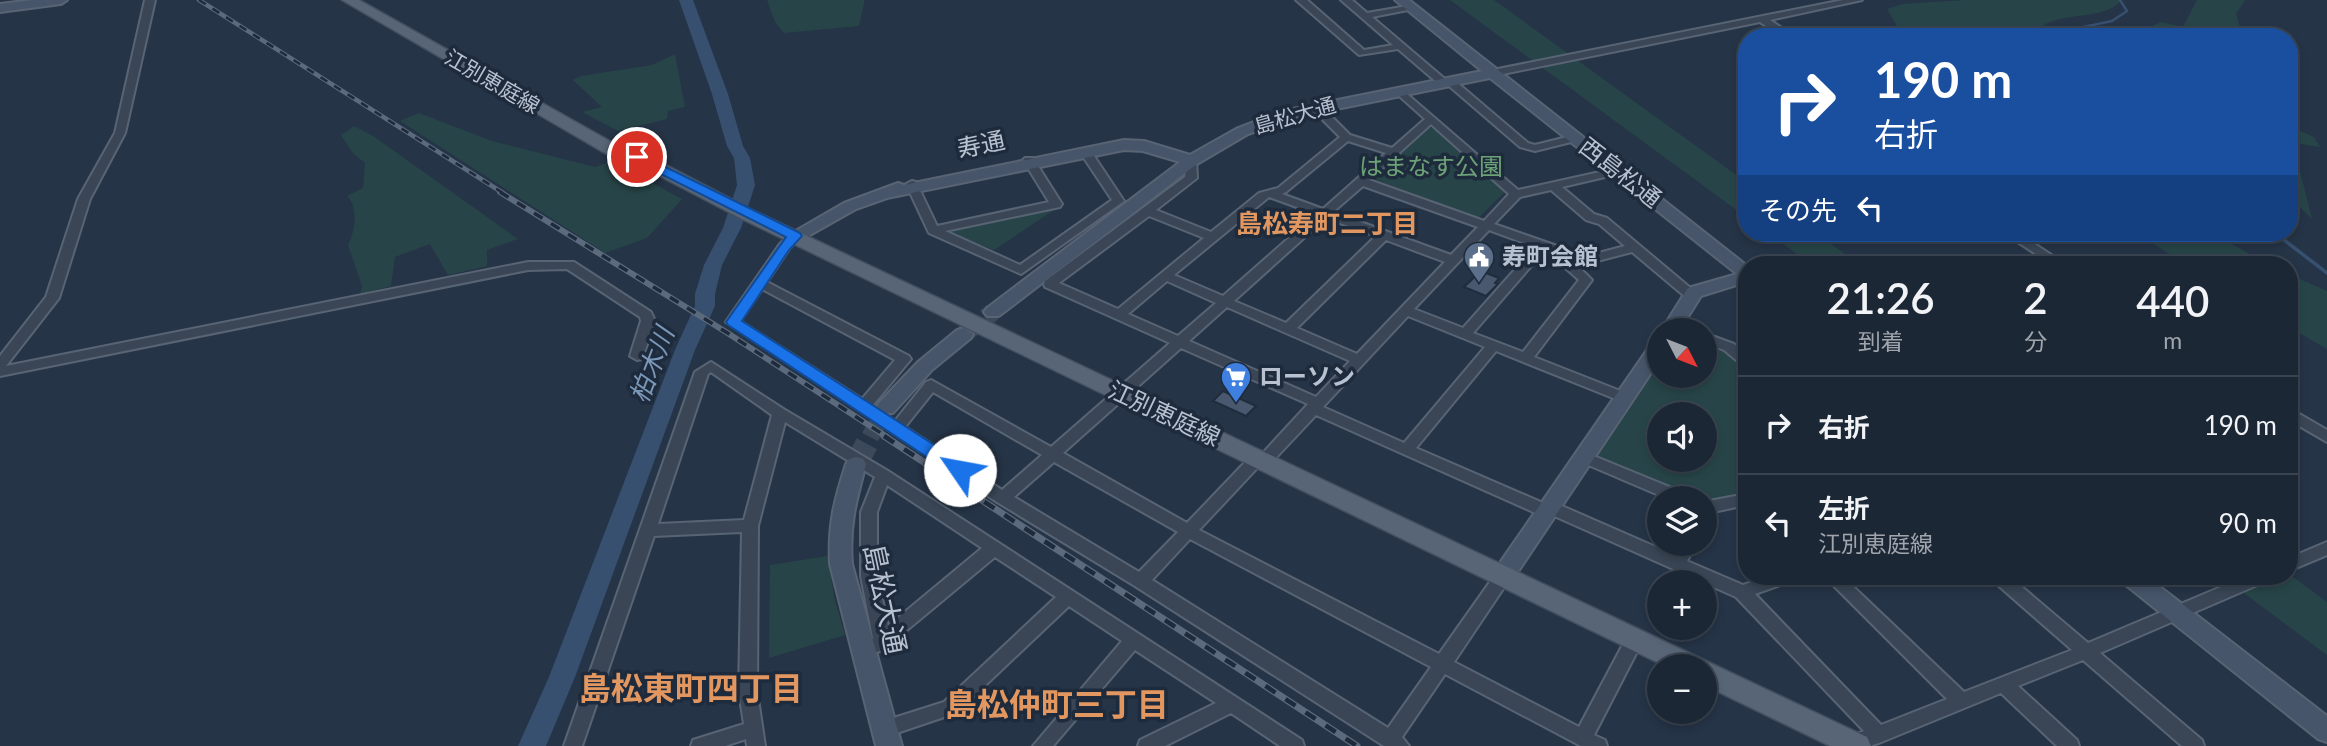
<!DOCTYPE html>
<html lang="ja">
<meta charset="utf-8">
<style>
:root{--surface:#1c2735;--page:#252f3d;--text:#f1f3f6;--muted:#a0a5ad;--line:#3a4450}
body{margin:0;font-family:Lato,"Noto Sans JP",sans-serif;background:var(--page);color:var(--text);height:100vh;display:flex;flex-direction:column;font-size:26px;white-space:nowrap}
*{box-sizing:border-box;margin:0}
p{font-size:23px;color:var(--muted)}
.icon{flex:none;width:38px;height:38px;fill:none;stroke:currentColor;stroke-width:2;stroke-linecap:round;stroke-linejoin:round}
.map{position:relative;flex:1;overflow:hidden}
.sheet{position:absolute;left:1738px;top:256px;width:560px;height:329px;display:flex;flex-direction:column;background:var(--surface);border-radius:28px;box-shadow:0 4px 10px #0003,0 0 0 2px var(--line)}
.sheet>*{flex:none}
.hud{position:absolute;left:1738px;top:28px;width:560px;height:214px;border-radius:28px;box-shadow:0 4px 10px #0003,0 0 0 2px var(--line);background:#1a4fa0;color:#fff;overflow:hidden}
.needle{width:46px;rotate:132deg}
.tools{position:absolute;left:1647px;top:318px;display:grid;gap:14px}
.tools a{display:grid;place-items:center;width:70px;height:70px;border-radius:50%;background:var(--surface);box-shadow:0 4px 10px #0003,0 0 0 2px var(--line);font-size:35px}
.pin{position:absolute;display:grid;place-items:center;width:60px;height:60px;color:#fff;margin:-30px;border:4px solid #fff;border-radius:50%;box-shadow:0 2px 7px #0007}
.me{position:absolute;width:77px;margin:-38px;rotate:303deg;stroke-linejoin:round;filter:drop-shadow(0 0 5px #0008)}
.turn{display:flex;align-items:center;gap:24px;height:147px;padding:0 21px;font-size:32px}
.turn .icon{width:91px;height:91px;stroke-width:2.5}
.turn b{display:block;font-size:49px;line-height:60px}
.then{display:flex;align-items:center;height:66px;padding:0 21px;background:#0003;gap:14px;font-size:26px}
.eta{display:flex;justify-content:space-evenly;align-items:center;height:119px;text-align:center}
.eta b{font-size:42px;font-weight:600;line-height:49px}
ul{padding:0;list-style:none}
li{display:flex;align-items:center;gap:21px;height:98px;padding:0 21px;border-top:2px solid var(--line)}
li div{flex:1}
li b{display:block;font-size:26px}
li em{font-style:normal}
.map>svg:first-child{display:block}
</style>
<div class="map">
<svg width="2327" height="746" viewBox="0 0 2327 746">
<rect width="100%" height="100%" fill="#253447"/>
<!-- green -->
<path fill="#274548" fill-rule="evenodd" d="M767,0H864V4L859,26L784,33L775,22Z
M1450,0H1494L1746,182V217Z
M1965,0H2122C2100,25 2052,6 2032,37H1913L1897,26L1887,9L1903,4Z
M2197,0H2245L2236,14L2243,37H2103L2143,30L2161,22L2183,27Z
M675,54L685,107L668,111L667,119L618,131L582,112L602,107L573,80L581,76L652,65Z
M419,113L492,141L595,167L612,161L682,199L647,238L605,253L400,121Z
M354,126L373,136L518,239L487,250V266L448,275L430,244L395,257L391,286L360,294L362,286L348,245C355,231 359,208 347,196L363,188L365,163L353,153L341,135Z
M2289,126L2314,137L2320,147L2293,143L2312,219L2289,196Z
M1428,128H1434L1505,192L1478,218L1371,178Z
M1057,208L994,250L950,233L952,229Z
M1768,233H1816L1859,264H1811Z
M2136,233H2212L2268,264H2186Z
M2289,274L2327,291V349L2289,327Z
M1705,343L1724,351L1746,369V492L1715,502H1705L1704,499H1696L1598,459L1596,455L1659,360V376H1704ZM1659,415H1704V460H1659Z
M828,556L834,597L845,635L769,658L770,565Z
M2289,574L2327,602V655L2221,576Z"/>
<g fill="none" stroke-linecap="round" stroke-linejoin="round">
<!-- stream-far1 -->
<path stroke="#37506f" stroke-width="2.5" d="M2036,37L2112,21L2127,11L2120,0"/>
<!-- stream -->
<path stroke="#37506f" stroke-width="3.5" d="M2275,233L2327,273"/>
<!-- river -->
<path fill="#37506f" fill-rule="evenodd" d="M679,0H693L728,94L743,146L750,158L755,185L741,228L722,265L715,294V306L695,350L575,677L546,746H518L549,677L675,350L695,306V294L704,265L723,228L737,185L734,158L727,146L712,94Z"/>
</g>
<!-- building -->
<path fill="#49586e" stroke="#202d3e" stroke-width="2" d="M1481,271L1499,278L1495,283L1498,284L1486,296L1464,287Z
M1223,391L1256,406L1246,416L1213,401Z"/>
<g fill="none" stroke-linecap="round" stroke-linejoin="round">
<!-- secondary-tunnel-far1 -->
<path stroke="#3b495b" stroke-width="18" stroke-dasharray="18 9" stroke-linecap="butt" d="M964,334L993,312
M870,437L886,408"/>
<!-- secondary-tunnel -->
<path stroke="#3b495b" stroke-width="23" stroke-dasharray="23 11" stroke-linecap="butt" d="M856,464L871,436"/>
<!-- street casing -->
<g stroke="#586473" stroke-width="4">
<path id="street" d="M145,0H155L125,133L90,199L59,298L6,366L528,262H574L651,312L655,321L642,359L637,360L630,356L641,321L640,317L567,269L528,270L0,376V356L46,297L78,199L115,133Z
M1296,0H1307L1364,50L1393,45L1341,0H1352L1367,13L1413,5V9L1372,17L1446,80H1454L1528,143L1535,145L1575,135L1580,138L1579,140L1535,151L1520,147L1448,85H1440L1398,49L1359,55Z
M1843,0H1862L1770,20L1795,37H1783L1760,22L1493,76L1488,73L1493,70Z
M1400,88L1518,190L1618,168L1622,169V173L1562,187L1594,214L1607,218L1700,296L1698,299H1688L1632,252L1578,266L1592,280L1534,357L1628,394L1630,397L1628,400H1618L1496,351L1416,448L1543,503L1549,501L1555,503L1674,555L1680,544H1696L1687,561L1743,585L1771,576H1797L1795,580L1755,594L1881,725L1947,699L1824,576H1842L1964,692L2072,650L1992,580L1990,576H2009L2088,643L2247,576H2271L2269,580L2100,653L2202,740L2204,746H2182L2083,660L2018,686L2077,740L2079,746H2057L2001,693L1879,743L1869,746H1845L1846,738L1864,731L1736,597L1552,515L1546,517L1540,515L1316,415L1269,465H1260L1199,530L1439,654L1497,572L1503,570L1509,572L1511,576L1509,580L1454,662L1579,727L1629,633L1635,631L1641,633L1644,638L1594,735L1605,740L1607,746H1581L1445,674L1402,737L1409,746H1384L1135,586L997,502L726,322L780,244L791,233H799L801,236L789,249L767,282L909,356L911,359L872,406L895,421L926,382L931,380L1051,447L1170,343L1045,287L1044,284L1045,281L1185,177L1188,159H1196L1197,178L1156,210L1211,232L1259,193L1278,188L1340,137L1313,110V106H1321L1350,135L1392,148L1425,119L1396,93L1395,91ZM1431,124L1509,194L1484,221L1369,180ZM1348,141L1386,153L1323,209L1282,194L1286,192ZM1363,186L1478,227L1451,255L1333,212ZM1551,190L1586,220L1599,224L1625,246L1572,260L1557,246L1494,224L1520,197ZM1269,197L1316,214L1223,296L1174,275ZM1149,216L1204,238L1118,309L1059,283ZM1326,218L1376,236L1286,323L1234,301ZM1489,230L1535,247L1463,328L1414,309ZM1386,240L1445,262L1357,354L1297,328ZM1545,250L1579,280L1523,352L1473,333ZM1167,281L1216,303L1178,336L1128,314ZM762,289L895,360L862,399L740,321ZM1227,307L1350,361L1316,397L1189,341ZM1408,316L1485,347L1404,443L1323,407ZM1181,348L1308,404L1262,454H1253L1187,523L1063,453ZM933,392L1042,455L1002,490L905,427ZM1054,462L1178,532L1139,572L1014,497ZM1190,539L1431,667L1388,728L1152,580Z
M1086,149L1090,150L1124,201L1021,274L929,233L906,184L912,181L916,182L937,226L1049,202L1023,160L1025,158H1033L1062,204L1060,207L945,231L1020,265L1112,200L1080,152Z
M2004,233H2018L2065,264H2051Z
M1674,322L1694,331L1669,329L1667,326Z
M1704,333L1734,344L1746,354V365L1741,364L1724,350L1704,342Z
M711,362L785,410L888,471L1302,740L1304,746H1280L1231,713L1165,746H1138L1140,740L1216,703L1135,650L1053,746H1033L1122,641L1069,606L956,713L885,737L878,735L876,729L878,723L944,702L1056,597L995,557L883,650L877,652L871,650L868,645L873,638L861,576V512L875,477L785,422L758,526L757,692L765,746H747L746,739L725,746H691L693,740L744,724L739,692L742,532L654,536L582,746H564L695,372ZM711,372L772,415L744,520L658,524L708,374ZM887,485L982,548L888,626L877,576V512Z
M2289,408L2327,430V442L2289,420Z
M1584,452L1689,495L1691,499H1668L1579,461L1576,457L1579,453Z
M1746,494V505L1704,514V502Z
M2327,542V555L2289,571V558Z"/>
</g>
<!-- secondary casing -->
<g stroke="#586473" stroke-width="4">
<path id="secondary" d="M32,0H67L61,4L0,12V4Z
M1395,0H1409L1746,265V282L1701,296L1679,331H1661L1688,288L1737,274L1490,78L1292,118L1248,134L1197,164L999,316H987L984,312L987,308L1180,162L1143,151L1124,150L887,198L856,209L801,240H789L787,236L844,203L898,183L904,185L1124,140L1144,141L1190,155L1238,128L1283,111L1482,71Z
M964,328L973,334L971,338L932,370L893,413H879L876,408L879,403L918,362L957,330Z
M1659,341V361L1511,582L1503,585L1495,582L1492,576L1495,570L1652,343Z
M856,457L863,459L866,464C856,501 849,526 852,564L902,746H876L830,564C828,525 834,501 846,464L849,459Z
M2119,576H2146L2327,716V742L2318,739L2122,582Z"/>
</g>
<!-- primary casing -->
<g stroke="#434f5f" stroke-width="3">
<path id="primary" d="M342,0H359L622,148L643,153L754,211L1867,737L1871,746H1830L1704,685V667H1667L742,219L631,161L610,156Z"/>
</g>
<!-- street -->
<use href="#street" fill="#3a4656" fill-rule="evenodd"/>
<!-- secondary -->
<use href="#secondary" fill="#47556a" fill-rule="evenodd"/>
<!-- primary -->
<use href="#primary" fill="#586576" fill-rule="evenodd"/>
<!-- rail-far2 casing -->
<g stroke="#5c6a7d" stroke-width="4.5">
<path id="rail-far2" d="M199,0L503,193"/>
</g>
<!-- rail-far1 casing -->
<g stroke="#5c6a7d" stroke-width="6">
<path id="rail-far1" d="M500,192L726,332L887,437"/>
</g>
<!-- rail casing -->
<g stroke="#5c6a7d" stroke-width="7">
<path id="rail" d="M884,436L1357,746"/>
</g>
<!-- rail-far2 -->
<use href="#rail-far2" stroke="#1e2b3c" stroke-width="2.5" stroke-dasharray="8" stroke-linecap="butt"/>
<!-- rail-far1 -->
<use href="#rail-far1" stroke="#1e2b3c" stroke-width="3.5" stroke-dasharray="10" stroke-linecap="butt"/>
<!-- rail -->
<use href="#rail" stroke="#1e2b3c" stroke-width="4.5" stroke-dasharray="12" stroke-linecap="butt"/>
</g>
<!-- route -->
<path fill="#1a73e8" stroke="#114b97" stroke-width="2" d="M637,153L800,233L802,236L789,250L742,321L967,466L969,470L967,475H954L728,325L726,322L786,237L633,160L631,157Z"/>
<!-- icons -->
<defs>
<g id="civic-pin" transform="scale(1.575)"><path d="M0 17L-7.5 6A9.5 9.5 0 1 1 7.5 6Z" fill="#5c6f8a" stroke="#1e2b3c"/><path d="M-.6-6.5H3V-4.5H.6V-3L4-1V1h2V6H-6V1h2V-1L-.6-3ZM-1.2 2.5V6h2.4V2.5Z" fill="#fff"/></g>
<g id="supermarket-pin" transform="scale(1.575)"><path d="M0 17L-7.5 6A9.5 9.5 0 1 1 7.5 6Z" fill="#3f7fe0" stroke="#1e2b3c"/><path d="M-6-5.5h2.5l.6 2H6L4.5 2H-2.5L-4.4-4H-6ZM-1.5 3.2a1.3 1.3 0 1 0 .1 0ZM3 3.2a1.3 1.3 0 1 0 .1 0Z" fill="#fff"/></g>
</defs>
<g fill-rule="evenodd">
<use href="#civic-pin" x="1479" y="257"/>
<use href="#supermarket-pin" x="1236" y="377"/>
</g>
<g text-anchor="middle" stroke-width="7" stroke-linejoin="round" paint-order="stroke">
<!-- far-street labels -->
<g font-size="21" fill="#b8c1cf" stroke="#1e2b3c">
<text transform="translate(492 82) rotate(30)" y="7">江別恵庭線</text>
<text transform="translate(1295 116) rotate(-16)" y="7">島松大通</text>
</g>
<!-- street labels -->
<g font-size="24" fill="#b8c1cf" stroke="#1e2b3c">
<text transform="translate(981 145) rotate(-12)" y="8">寿通</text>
<text transform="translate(1620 173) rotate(38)" y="8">西島松通</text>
<text transform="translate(1164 414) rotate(25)" y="8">江別恵庭線</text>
</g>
<!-- park labels -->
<g font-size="24" fill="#6da278" stroke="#1e2b3c">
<text x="1431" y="175">はまなす公園</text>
</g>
<!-- poi labels -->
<g font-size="24" font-weight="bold" fill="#b8c1cf" stroke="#1e2b3c" text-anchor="start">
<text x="1502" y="265">寿町会館</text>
<text x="1259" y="385">ローソン</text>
</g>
<!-- neighbourhood labels -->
<g font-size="26" font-weight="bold" fill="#e29760" stroke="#1e2b3c">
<text x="1327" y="233">島松寿町二丁目</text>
</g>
<!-- water labels -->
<g font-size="26" font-style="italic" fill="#7c98b9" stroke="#1e2b3c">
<text transform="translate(652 365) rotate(-69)" y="9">柏木川</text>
</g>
<!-- near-street labels -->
<g font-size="28" fill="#b8c1cf" stroke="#1e2b3c">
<text transform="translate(885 599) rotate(78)" y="10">島松大通</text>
</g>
<!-- near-neighbourhood labels -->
<g font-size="32" font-weight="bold" fill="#e29760" stroke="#1e2b3c">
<text x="691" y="700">島松東町四丁目</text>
<text x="1057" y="716">島松仲町三丁目</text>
</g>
</g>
</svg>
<div class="tools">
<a><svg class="needle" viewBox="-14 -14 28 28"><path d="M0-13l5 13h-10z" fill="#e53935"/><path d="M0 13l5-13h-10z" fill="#a0a5ad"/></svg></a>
<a><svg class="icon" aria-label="sound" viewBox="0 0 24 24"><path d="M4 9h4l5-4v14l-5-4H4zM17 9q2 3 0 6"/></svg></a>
<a><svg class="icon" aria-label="layers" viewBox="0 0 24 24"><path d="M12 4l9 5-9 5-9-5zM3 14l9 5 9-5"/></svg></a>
<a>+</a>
<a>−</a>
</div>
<div class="pin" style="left:637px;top:157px;background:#d93025"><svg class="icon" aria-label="arrive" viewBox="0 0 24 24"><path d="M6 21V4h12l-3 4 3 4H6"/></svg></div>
<svg class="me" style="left:960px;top:470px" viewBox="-20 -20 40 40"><circle r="19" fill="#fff"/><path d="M0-13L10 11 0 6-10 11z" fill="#1a73e8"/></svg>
<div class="hud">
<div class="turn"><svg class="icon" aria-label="right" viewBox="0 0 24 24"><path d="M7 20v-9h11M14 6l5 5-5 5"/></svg><div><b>190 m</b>右折</div></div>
<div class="then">その先<svg class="icon" aria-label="left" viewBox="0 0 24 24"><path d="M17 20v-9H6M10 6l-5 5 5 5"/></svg></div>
</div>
<section class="sheet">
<div class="eta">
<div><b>21:26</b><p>到着</p></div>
<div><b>2</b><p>分</p></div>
<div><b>440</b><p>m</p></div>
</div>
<ul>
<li><svg class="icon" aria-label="right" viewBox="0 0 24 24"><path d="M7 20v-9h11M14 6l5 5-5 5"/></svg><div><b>右折</b></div><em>190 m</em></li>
<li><svg class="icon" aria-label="left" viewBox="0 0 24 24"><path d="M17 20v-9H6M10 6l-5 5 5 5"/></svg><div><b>左折</b><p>江別恵庭線</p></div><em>90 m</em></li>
</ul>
</section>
</div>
